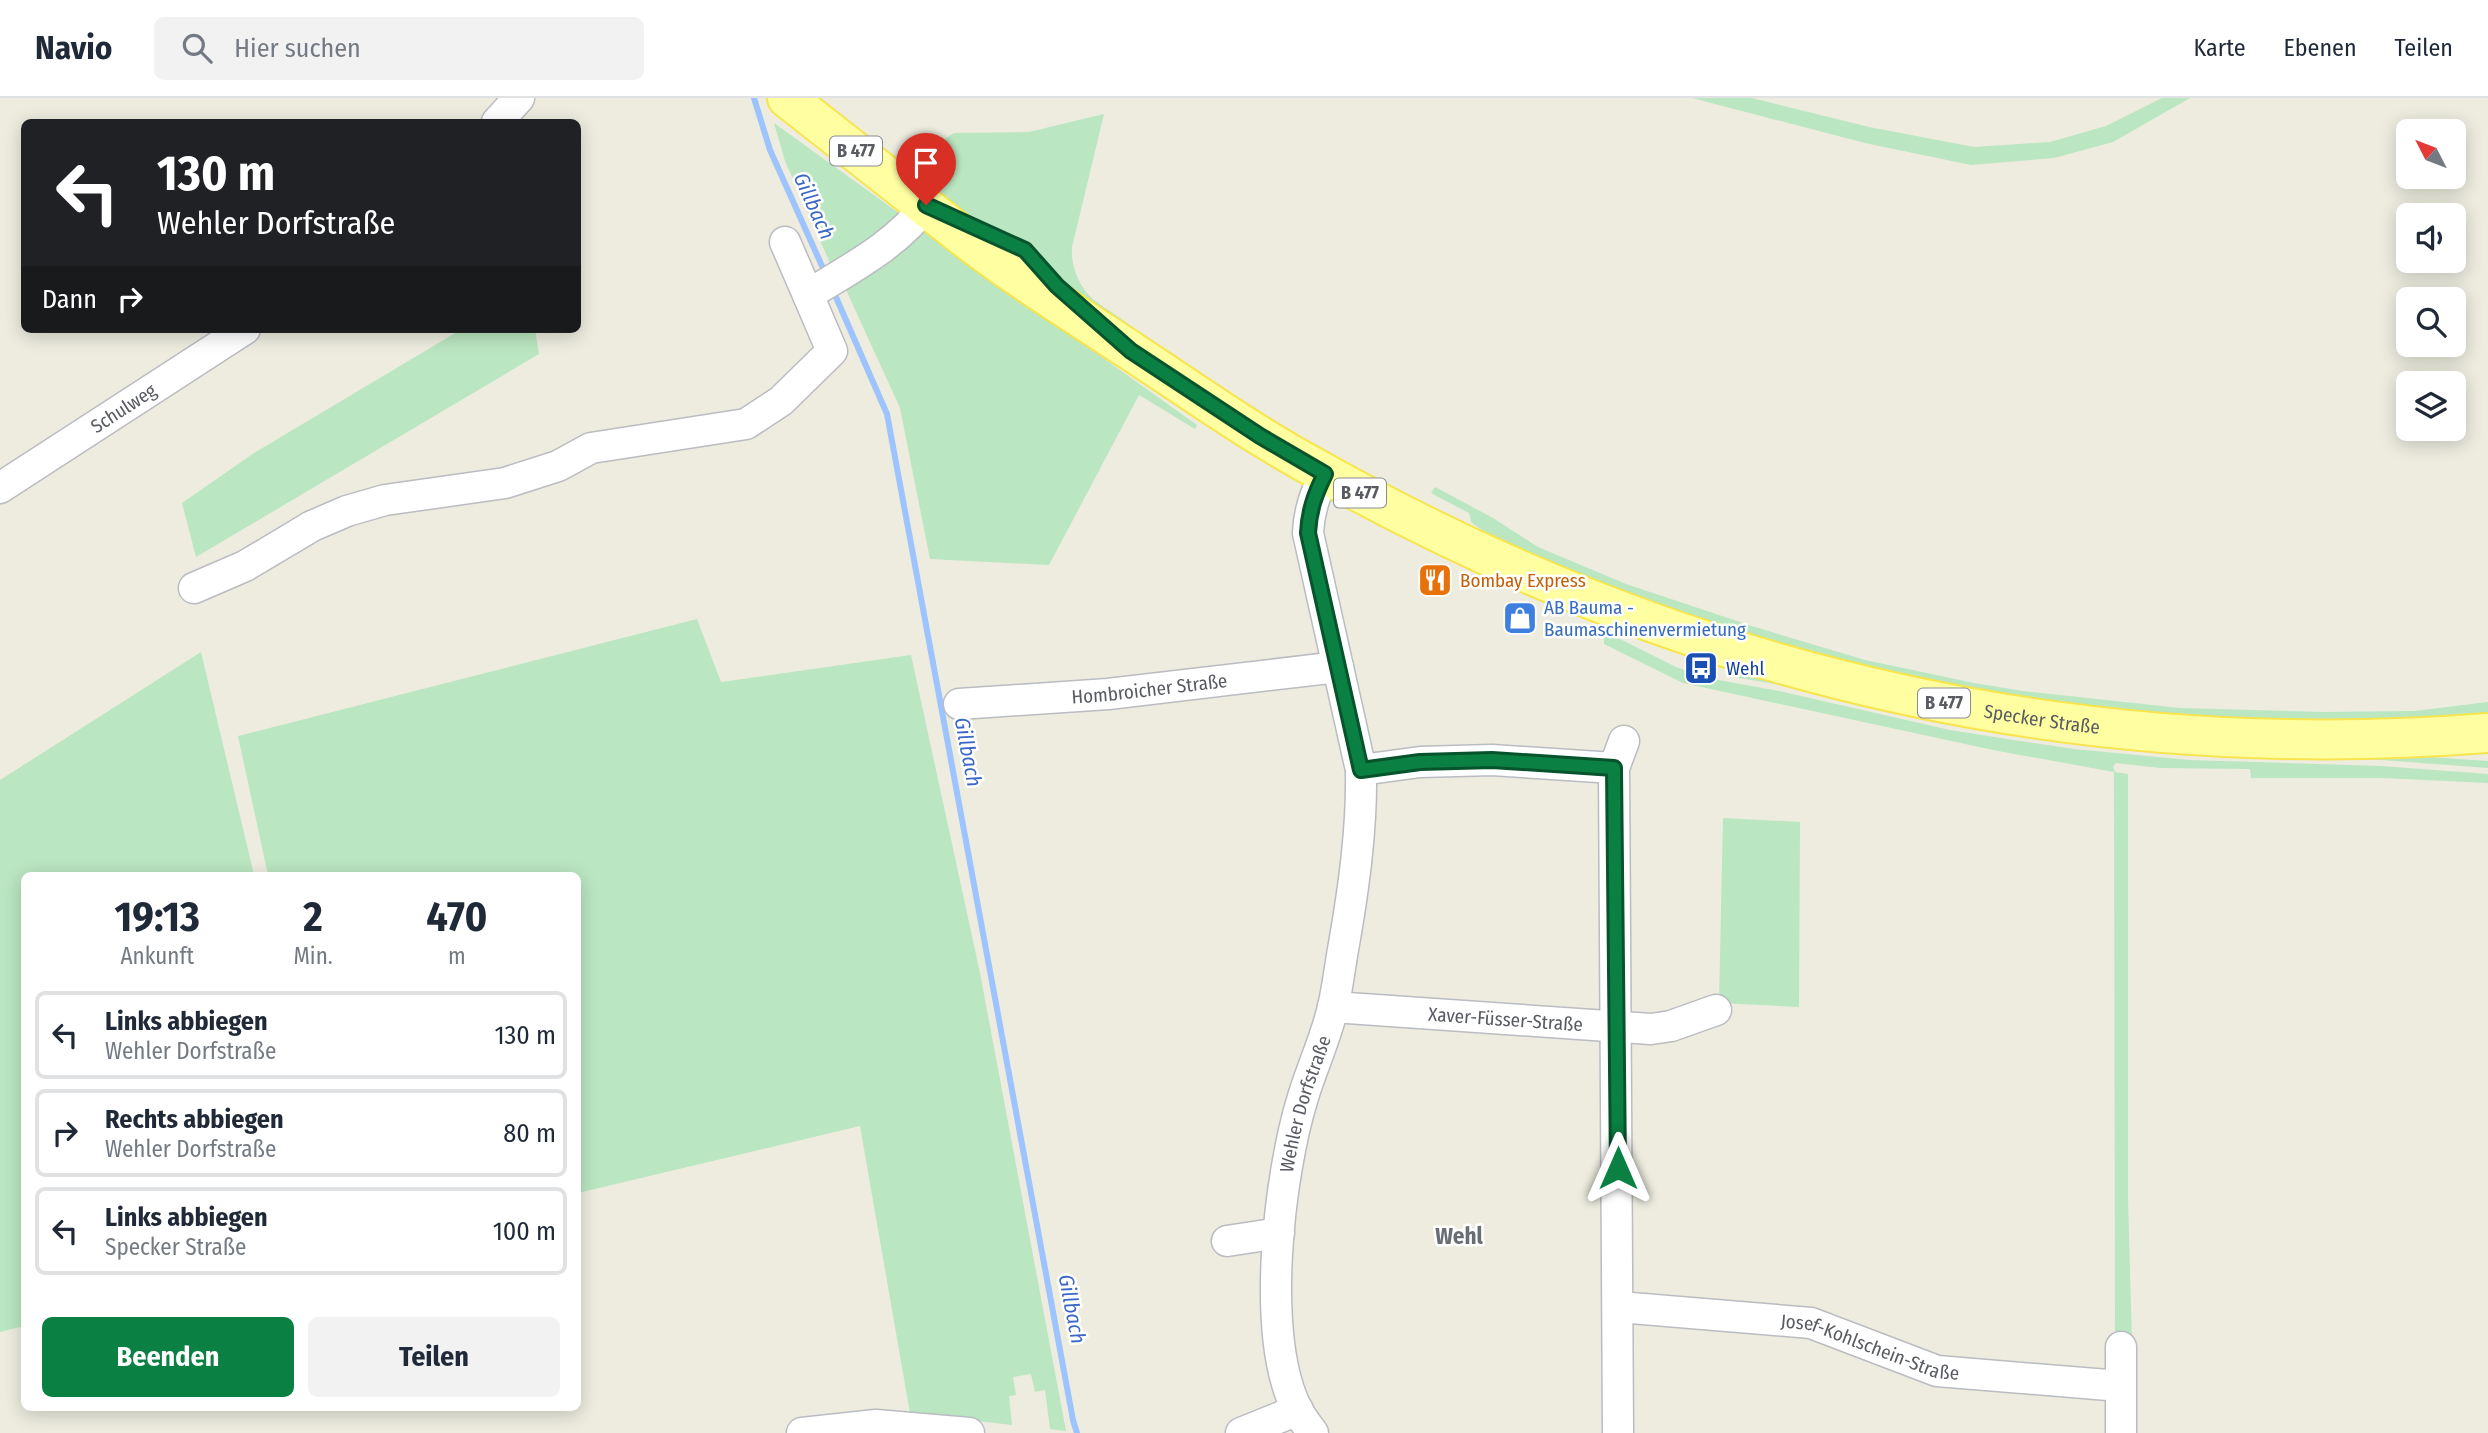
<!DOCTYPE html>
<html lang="de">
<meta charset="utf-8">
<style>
:root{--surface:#fff;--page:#f2f2f3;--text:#1f2937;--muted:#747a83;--line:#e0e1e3;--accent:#0b8043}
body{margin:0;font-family:"Fira Sans Condensed",sans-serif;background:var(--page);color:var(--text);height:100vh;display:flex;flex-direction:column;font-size:26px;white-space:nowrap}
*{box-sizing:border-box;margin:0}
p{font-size:23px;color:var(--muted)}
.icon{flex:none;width:38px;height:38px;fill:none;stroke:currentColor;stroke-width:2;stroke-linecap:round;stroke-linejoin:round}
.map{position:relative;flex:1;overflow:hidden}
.sheet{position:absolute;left:21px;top:774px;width:560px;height:539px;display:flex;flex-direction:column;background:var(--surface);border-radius:10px;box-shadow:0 4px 18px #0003}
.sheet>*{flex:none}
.banner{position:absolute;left:21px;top:21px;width:560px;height:214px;border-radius:10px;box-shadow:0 4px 18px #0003;background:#202124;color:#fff;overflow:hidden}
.needle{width:46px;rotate:312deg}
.buttons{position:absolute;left:2396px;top:21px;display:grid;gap:14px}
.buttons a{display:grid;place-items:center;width:70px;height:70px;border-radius:10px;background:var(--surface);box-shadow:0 4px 18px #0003;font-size:35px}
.pin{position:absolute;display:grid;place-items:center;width:60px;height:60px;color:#fff;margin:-72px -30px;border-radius:50% 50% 50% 0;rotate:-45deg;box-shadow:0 0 7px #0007}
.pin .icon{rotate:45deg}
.me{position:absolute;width:77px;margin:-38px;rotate:0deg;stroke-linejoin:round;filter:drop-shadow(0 0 5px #0008)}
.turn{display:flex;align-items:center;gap:24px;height:147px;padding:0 21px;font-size:32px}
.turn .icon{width:91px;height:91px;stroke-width:2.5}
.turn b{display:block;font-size:49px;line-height:60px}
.then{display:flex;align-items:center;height:66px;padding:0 21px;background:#0003;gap:14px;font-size:26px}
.eta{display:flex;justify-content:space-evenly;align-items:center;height:119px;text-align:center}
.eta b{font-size:42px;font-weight:700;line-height:49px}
.action{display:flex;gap:14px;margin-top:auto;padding:14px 21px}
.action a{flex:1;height:80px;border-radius:10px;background:var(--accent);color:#fff;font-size:28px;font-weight:700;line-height:80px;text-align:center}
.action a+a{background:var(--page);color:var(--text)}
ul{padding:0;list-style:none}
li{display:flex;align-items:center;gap:21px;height:88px;margin:0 14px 10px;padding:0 7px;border:4px solid var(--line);border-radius:10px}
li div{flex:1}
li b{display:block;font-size:26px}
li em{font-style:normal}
header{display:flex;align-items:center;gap:42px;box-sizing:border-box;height:98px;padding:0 35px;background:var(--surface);border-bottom:2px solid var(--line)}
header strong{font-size:33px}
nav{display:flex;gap:38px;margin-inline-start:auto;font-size:24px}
.search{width:490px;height:63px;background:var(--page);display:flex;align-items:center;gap:18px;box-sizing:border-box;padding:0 24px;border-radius:10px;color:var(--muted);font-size:26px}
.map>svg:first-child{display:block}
</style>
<header>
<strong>Navio</strong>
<div class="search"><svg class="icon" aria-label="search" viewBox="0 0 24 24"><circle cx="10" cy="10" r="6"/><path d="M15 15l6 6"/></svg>Hier suchen</div>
<nav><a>Karte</a><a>Ebenen</a><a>Teilen</a></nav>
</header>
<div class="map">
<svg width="2488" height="1335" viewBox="0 0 2488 1335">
<rect width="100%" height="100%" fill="#edecdf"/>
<!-- green -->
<path fill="#bae6c1" d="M1692,0H1752L1869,29L1974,49L2050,44L2106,28L2162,0H2190L2113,44L2054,60L1971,67L1865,45Z
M1104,16L1072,149C1071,166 1076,180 1086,194C1094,204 1109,212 1120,220C1163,253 1210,288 1259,312L1255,319L1079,198L1036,153L1025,143L970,119L907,70L925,53L954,35L1029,34Z
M774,25L903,118L833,172L785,63Z
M926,134L1197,327L1195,331L1139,297L1049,467L930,461L900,310L842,183L918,135Z
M462,231H535L539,256L196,459L182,405L254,355Z
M1435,389L1493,420L1538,449L1626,486L1755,529L1865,562L1974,585L2023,593L2180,610L2324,614L2414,613L2488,604V617L2310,629L2028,607L1735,540L1506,449L1471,424L1469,415L1431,395Z
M697,521L721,584L911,557L980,875L1066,1333L1050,1331L1045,1292L1035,1294L1031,1276L1013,1279L1016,1297L1009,1298L1012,1327L910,1315L860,1028L578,1095V777H268L238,638Z
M1604,533L1676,569L1707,580L1779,593L1950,632L2007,641L2074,651L2189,662L2381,668L2488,676V685L2383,680H2251L2250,671L2160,670L2116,665L2113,668L2115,674L2128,676V1101L2132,1245L2115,1246L2114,674L1993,652L1683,585L1604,546Z
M201,554L254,777H24V1228L0,1234V682Z
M1728,574L2382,656L2488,663V670L2382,662L2244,659L2074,644L1992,633L1916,619L1781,587L1727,578Z
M1723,720L1800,724L1799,909L1719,905Z"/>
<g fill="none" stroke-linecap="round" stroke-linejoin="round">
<!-- stream -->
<path stroke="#9dc4ff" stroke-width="6" d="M754,0L770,52L826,177
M832,190L887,316L1073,1322L1077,1335"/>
<!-- minor casing -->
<g stroke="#babcc2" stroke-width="33">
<g id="minor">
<path d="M497,24L519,0"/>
<path d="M785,144L808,197C849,171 897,147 926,107"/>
<path id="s1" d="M0,390L245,231"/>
<path d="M194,490L245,468L312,428L347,413L385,402L505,385L558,368L591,350L746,326L781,303L832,253L808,197"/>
<path id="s2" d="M959,606L1108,596L1338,569"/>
<path d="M1361,672L1420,664L1492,662L1614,670"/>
<path id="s3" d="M1333,909L1651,931L1671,928L1716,912"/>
<path d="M1227,1143L1279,1135"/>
<path id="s4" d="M1619,1209L1811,1225L1937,1273L2120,1288"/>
<path d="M2121,1249V1335"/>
<path d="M802,1335L876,1327L969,1335"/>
<path d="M1241,1335L1298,1312"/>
<path id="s5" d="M1313,1335C1308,1328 1302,1321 1298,1313C1259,1241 1279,1076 1303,999C1312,969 1326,940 1333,909C1338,888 1340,867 1344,846C1354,788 1362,731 1361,672L1308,435C1309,413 1315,396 1325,376"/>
<path d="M1618,1335L1614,670L1624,643"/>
</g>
</g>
<!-- major casing -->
<g stroke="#f8e44d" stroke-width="42">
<g id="major">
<path id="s6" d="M787,0C846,46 905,93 964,139C1018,181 1077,217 1134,255C1192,293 1248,333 1308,366C1675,574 2067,668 2488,635"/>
</g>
</g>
<!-- minor -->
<use href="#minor" stroke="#fff" stroke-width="30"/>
<!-- major -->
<use href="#major" stroke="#ffffa2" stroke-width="38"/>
</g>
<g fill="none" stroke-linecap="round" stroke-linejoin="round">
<!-- route casing -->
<g stroke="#07532c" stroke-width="18">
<path id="route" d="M926,107L1025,152L1057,188L1131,253L1260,338L1325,376C1315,396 1309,413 1308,435L1361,672L1420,664L1492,662L1614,670L1618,1070"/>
</g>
<!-- route -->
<use href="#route" stroke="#0b8043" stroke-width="12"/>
</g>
<!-- icons -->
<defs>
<g id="restaurant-square" transform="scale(1.75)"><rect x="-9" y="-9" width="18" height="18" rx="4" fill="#e8710a" stroke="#fff"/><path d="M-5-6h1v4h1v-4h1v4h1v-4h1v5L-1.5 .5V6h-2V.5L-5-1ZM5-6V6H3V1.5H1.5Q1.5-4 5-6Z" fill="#fff"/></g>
<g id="shop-square" transform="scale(1.75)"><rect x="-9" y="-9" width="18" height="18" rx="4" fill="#3f7fe0" stroke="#fff"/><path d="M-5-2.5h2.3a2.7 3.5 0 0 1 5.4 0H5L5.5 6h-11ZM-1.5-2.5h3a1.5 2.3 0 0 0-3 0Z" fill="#fff"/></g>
<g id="bus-square" transform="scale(1.75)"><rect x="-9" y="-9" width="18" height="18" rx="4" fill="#1a4fb4" stroke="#fff"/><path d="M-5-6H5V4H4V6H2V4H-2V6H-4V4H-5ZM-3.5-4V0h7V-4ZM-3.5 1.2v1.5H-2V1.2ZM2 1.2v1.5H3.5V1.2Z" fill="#fff"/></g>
</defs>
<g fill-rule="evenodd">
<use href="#restaurant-square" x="1435" y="482"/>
<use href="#shop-square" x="1520" y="520"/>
<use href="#bus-square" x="1701" y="570"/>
</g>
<g text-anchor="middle" stroke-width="5" stroke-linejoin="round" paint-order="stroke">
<!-- shield labels -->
<g fill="#fff" stroke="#8a8c91" stroke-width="2">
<rect x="830" y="38.5" width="52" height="29" rx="5"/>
<rect x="1334" y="380.5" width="52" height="29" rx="5"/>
<rect x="1918" y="590.5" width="52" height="29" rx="5"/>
</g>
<g font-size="18" font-weight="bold" fill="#585b62">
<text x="856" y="59">B 477</text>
<text x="1360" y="401">B 477</text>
<text x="1944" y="611">B 477</text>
</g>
<!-- street labels -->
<g font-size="19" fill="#585b62" stroke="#fff">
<text dy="7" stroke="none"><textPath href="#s1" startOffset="147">Schulweg</textPath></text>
<text dy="7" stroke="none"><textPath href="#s2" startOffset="191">Hombroicher Straße</textPath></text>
<text dy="7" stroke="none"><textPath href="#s6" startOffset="1419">Specker Straße</textPath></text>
<text dy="7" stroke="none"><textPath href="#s3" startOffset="173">Xaver-Füsser-Straße</textPath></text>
<text dy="7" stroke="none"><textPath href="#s5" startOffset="340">Wehler Dorfstraße</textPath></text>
<text dy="7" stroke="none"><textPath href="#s4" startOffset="256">Josef-Kohlschein-Straße</textPath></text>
</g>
<!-- food labels -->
<g font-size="19" fill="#c56008" stroke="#fff" text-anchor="start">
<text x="1460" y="489">Bombay Express</text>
</g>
<!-- shop labels -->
<g font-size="19" fill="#366cbe" stroke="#fff" text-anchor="start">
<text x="1544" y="516">AB Bauma -<tspan x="1544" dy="22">Baumaschinenvermietung</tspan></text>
</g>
<!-- transit labels -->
<g font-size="19" fill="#164399" stroke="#fff" text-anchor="start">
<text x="1726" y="577">Wehl</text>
</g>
<!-- water labels -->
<g font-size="21" font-style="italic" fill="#3b68c7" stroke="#fff">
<text transform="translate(814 108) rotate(66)" y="7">Gillbach</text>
<text transform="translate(968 654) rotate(79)" y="7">Gillbach</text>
<text transform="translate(1072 1211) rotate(79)" y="7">Gillbach</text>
</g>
<!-- quarter labels -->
<g font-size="23" font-weight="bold" fill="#696d74" stroke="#fff">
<text x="1459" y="1146">Wehl</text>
</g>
</g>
</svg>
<div class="buttons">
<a><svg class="needle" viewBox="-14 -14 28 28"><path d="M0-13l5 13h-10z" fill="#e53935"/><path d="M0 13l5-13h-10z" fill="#747a83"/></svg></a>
<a><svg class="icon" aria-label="sound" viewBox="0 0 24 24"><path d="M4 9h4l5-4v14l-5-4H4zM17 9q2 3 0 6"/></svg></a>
<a><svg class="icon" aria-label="search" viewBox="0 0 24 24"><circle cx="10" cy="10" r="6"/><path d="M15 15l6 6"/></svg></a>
<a><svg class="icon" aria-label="layers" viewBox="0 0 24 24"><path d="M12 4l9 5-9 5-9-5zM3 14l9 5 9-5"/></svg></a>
</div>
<div class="pin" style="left:926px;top:107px;background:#d93025"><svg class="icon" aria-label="arrive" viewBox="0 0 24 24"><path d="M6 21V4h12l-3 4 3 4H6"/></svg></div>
<svg class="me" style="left:1618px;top:1070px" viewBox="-20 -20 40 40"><path d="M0-17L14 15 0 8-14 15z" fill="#0b8043" stroke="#fff" stroke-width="4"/></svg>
<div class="banner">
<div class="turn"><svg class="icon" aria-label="left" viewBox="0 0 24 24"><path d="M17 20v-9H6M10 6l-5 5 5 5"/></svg><div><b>130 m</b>Wehler Dorfstraße</div></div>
<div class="then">Dann<svg class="icon" aria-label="right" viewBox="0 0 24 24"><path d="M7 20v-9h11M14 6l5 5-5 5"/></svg></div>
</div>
<section class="sheet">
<div class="eta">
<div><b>19:13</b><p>Ankunft</p></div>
<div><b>2</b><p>Min.</p></div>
<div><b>470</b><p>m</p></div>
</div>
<ul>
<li><svg class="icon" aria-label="left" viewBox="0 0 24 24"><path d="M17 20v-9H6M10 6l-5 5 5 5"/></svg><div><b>Links abbiegen</b><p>Wehler Dorfstraße</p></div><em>130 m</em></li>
<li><svg class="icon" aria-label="right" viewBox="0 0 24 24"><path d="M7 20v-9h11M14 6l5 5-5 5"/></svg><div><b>Rechts abbiegen</b><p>Wehler Dorfstraße</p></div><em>80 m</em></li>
<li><svg class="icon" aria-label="left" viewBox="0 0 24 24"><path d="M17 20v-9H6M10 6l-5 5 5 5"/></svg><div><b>Links abbiegen</b><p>Specker Straße</p></div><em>100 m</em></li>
</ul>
<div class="action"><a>Beenden</a><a>Teilen</a></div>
</section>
</div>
